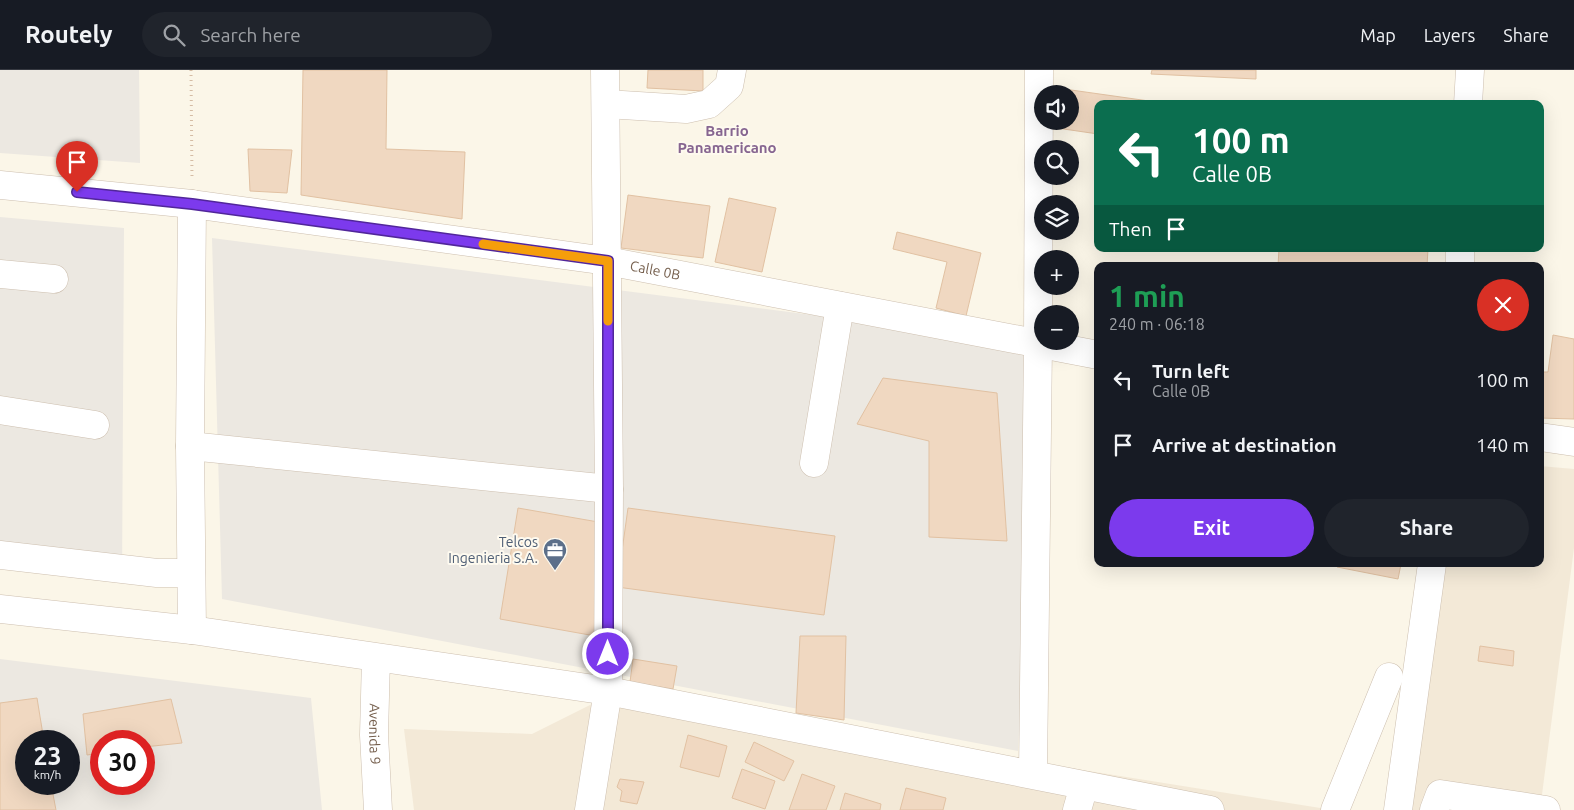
<!DOCTYPE html>
<meta charset="utf-8">
<style>
:root{--surface:#171b24;--page:#20242c;--text:#f1f3f6;--muted:#9ea1a6;--line:#363941;--accent:#7c3aed}
body{margin:0;font-family:Ubuntu,sans-serif;background:var(--page);color:var(--text);height:100vh;display:flex;flex-direction:column;font-size:19px;white-space:nowrap}
*{box-sizing:border-box;margin:0}
p{font-size:16px;color:var(--muted)}
.icon{flex:none;width:28px;height:28px;fill:none;stroke:currentColor;stroke-width:2;stroke-linecap:round;stroke-linejoin:round}
.map{position:relative;flex:1;overflow:hidden}
.drawer{position:absolute;left:1094px;top:192px;width:450px;height:305px;display:flex;flex-direction:column;background:var(--surface);border-radius:10px;box-shadow:0 5px 20px #0002}
.drawer>*{flex:none}
.top-card{position:absolute;left:1094px;top:30px;width:450px;height:152px;border-radius:10px;box-shadow:0 5px 20px #0002;background:#0b6e4f;color:#fff;overflow:hidden}
.fabs{position:absolute;left:1034px;top:15px;display:grid;gap:10px}
.fabs a{display:grid;place-items:center;width:45px;height:45px;border-radius:50%;background:var(--surface);box-shadow:0 5px 20px #0002;font-size:25px}
.speed{position:absolute;left:15px;top:660px;display:flex;gap:10px;font-size:25px;font-weight:700;text-align:center}
.speed>*{display:grid;place-content:center;width:65px;height:65px;border-radius:50%;background:var(--surface);box-shadow:0 5px 20px #0002;line-height:1}
.speed small{font-size:12px;font-weight:400}
.speed .limit{border:8px solid #d22;background:#fff;color:#111}
.pin{position:absolute;display:grid;place-items:center;width:42px;height:42px;color:#fff;margin:-51px -21px;border-radius:50% 50% 50% 0;rotate:-45deg;box-shadow:0 0 5px #0007}
.pin .icon{rotate:45deg}
.me{position:absolute;width:55px;margin:-28px;rotate:0deg;stroke-linejoin:round;filter:drop-shadow(0 0 4px #0008)}
.turn{display:flex;align-items:center;gap:18px;height:105px;padding:0 15px;font-size:22px}
.turn .icon{width:65px;height:65px;stroke-width:2.5}
.turn b{display:block;font-size:35px;line-height:42px}
.then{display:flex;align-items:center;height:48px;padding:0 15px;background:#0003;gap:10px;font-size:19px}
.round{display:grid;place-items:center;flex:none;width:52px;height:52px;border-radius:26px;background:var(--page)}
.overview{display:flex;align-items:center;justify-content:space-between;height:85px;padding:0 15px}
h1{font-size:30px;font-weight:700;line-height:38px;color:#1e9e55}
.primary-button{display:flex;gap:10px;margin-top:auto;padding:10px 15px}
.primary-button a{flex:1;height:58px;border-radius:30px;background:var(--accent);color:#fff;font-size:20px;font-weight:700;line-height:58px;text-align:center}
.primary-button a+a{background:var(--page);color:var(--text)}
ul{padding:0;list-style:none}
li{display:flex;align-items:center;gap:15px;height:65px;padding:0 15px}
li div{flex:1}
li b{display:block;font-size:19px}
li em{font-style:normal}
header{display:flex;align-items:center;gap:30px;box-sizing:border-box;height:70px;padding:0 25px;background:var(--surface);border-bottom:1px solid var(--line)}
header strong{font-size:24px}
nav{display:flex;gap:28px;margin-inline-start:auto;font-size:18px}
.search{width:350px;height:45px;background:var(--page);display:flex;align-items:center;gap:12px;box-sizing:border-box;padding:0 18px;border-radius:28px;color:var(--muted);font-size:19px}
.map>svg:first-child{display:block}
</style>
<header>
<strong>Routely</strong>
<div class="search"><svg class="icon" aria-label="search" viewBox="0 0 24 24"><circle cx="10" cy="10" r="6"/><path d="M15 15l6 6"/></svg>Search here</div>
<nav><a>Map</a><a>Layers</a><a>Share</a></nav>
</header>
<div class="map">
<svg width="1574" height="740" viewBox="0 0 1574 740">
<rect width="100%" height="100%" fill="#fbf6e8"/>
<!-- residential -->
<path fill="#f3e9d7" d="M1540,396L1574,399V478L1540,740H1387L1421,494H1540Z
M616,622L638,629L1333,740H414L404,659L532,664Z"/>
<!-- industrial -->
<path fill="#ece8e1" fill-rule="evenodd" d="M0,0H139L140,93L0,83Z
M0,147L124,158L122,513L0,496Z
M212,168L1038,274L1018,681L222,529Z
M0,589L311,628L322,740H0ZM26,671H69V714H26ZM101,671H144V714H101Z"/>
<!-- building -->
<path fill="#f0d8c1" stroke="#e1c1a2" d="M303,0H387L386,79L465,82L462,149L301,125Z
M648,0H703V21L647,18Z
M1152,0H1256V9L1151,4Z
M1057,18L1149,31V34H1098V64L1050,57L1051,51H1070V24H1056Z
M248,79L292,80L287,123L250,121Z
M628,125L710,136L703,188L621,178Z
M729,128L776,138L762,202L715,192Z
M897,162L981,183L966,246L936,238L947,192L893,179Z
M1279,179H1428L1427,196H1278Z
M1553,265L1574,269V349L1540,348V302H1548Z
M883,308L997,323L1007,471L929,467V371L857,354Z
M518,438L604,453L601,567L500,549Z
M628,438L835,466L824,545L617,517Z
M1337,494H1401L1398,509L1337,497Z
M800,566H846L844,650L796,643Z
M1480,576L1514,581L1513,596L1478,591Z
M633,589L677,596L673,619L630,612Z
M37,628L44,671H26V714H51L56,740H0V633Z
M171,629L182,673L144,677V671H101V683L87,685L83,644Z
M688,665L727,676L719,707L680,697Z
M754,672L794,691L784,711L745,692Z
M742,699L775,711L765,739L732,728Z
M802,704L835,716L826,740H789Z
M620,709L644,712L637,734L620,731L622,721L617,717Z
M906,718L946,728L943,740H900Z
M845,723L881,734L880,740H840Z"/>
<g fill="none" stroke-linecap="round" stroke-linejoin="round">
<!-- minor casing -->
<g stroke="#cdbfaf" stroke-width="29">
<g id="minor">
<path d="M606,34L686,39L709,34L729,16L732,0"/>
<path d="M1468,34L1470,0"/>
<path id="s1" d="M0,115L192,134L607,191L1098,285"/>
<path d="M1460,196V179"/>
<path d="M0,204L54,209"/>
<path d="M0,340L95,355"/>
<path d="M1540,367L1574,372"/>
<path d="M190,376L609,419"/>
<path d="M814,393L840,236"/>
<path d="M0,485L157,503H191"/>
<path d="M0,539L192,560L608,621L1210,740"/>
<path d="M192,560L190,376L192,134"/>
<path id="s2" d="M376,588L374,665L378,740"/>
<path d="M1033,704L1038,274L1039,0"/>
<path d="M589,740L608,621L609,419L605,0"/>
<path d="M1077,740L1084,716"/>
<path d="M1335,740L1389,607"/>
<path d="M1398,740L1432,494"/>
<path d="M1434,740L1440,724L1546,740"/>
</g>
</g>
<!-- path -->
<path stroke="#d5bca4" stroke-width="3" stroke-dasharray="1 4" stroke-linecap="butt" d="M191,0L192,109"/>
<!-- minor -->
<use href="#minor" stroke="#fff" stroke-width="28"/>
</g>
<g fill="none" stroke-linecap="round" stroke-linejoin="round">
<!-- route casing -->
<g stroke="#51269a" stroke-width="12">
<path id="route" d="M77,122L192,134L608,191V584"/>
</g>
<!-- route -->
<use href="#route" stroke="#7c3aed" stroke-width="9"/>
<!-- slow -->
<path stroke="#f59e0b" stroke-width="9" d="M483,174L608,191V251"/>
</g>
<!-- icons -->
<defs>
<g id="office-pin" transform="scale(1.25)"><path d="M0 17L-7.5 6A9.5 9.5 0 1 1 7.5 6Z" fill="#5c6f8a" stroke="#fefaef"/><path d="M-6-3h4V-5.5h4V-3h4V5H-6ZM-1-4.5V-3h2v-1.5ZM-6 0V1H6V0Z" fill="#fff"/></g>
</defs>
<g fill-rule="evenodd">
<use href="#office-pin" x="555" y="480"/>
</g>
<g text-anchor="middle" stroke-width="4" stroke-linejoin="round" paint-order="stroke">
<!-- street labels -->
<g font-size="14" fill="#755f4d" stroke="#fefaef">
<text dy="5" stroke="none"><textPath href="#s1" startOffset="661">Calle 0B</textPath></text>
<text dy="5" stroke="none"><textPath href="#s2" startOffset="76">Avenida 9</textPath></text>
</g>
<!-- service labels -->
<g font-size="14" fill="#4e5e75" stroke="#fefaef" text-anchor="end">
<text x="538" y="477">Telcos<tspan x="538" dy="16">Ingenieria S.A.</tspan></text>
</g>
<!-- neighbourhood labels -->
<g font-size="15" font-weight="bold" fill="#866590" stroke="#fefaef">
<text x="727" y="66">Barrio<tspan x="727" dy="17">Panamericano</tspan></text>
</g>
</g>
</svg>
<div class="fabs">
<a><svg class="icon" aria-label="sound" viewBox="0 0 24 24"><path d="M4 9h4l5-4v14l-5-4H4zM17 9q2 3 0 6"/></svg></a>
<a><svg class="icon" aria-label="search" viewBox="0 0 24 24"><circle cx="10" cy="10" r="6"/><path d="M15 15l6 6"/></svg></a>
<a><svg class="icon" aria-label="layers" viewBox="0 0 24 24"><path d="M12 4l9 5-9 5-9-5zM3 14l9 5 9-5"/></svg></a>
<a>+</a>
<a>−</a>
</div>
<div class="speed"><div>23<small>km/h</small></div><div class="limit">30</div></div>
<div class="pin" style="left:77px;top:122px;background:#d93025"><svg class="icon" aria-label="arrive" viewBox="0 0 24 24"><path d="M6 21V4h12l-3 4 3 4H6"/></svg></div>
<svg class="me" style="left:608px;top:584px" viewBox="-20 -20 40 40"><circle r="17" fill="#7c3aed" stroke="#fff" stroke-width="3"/><path d="M0-11L8 9 0 5-8 9z" fill="#fff"/></svg>
<div class="top-card">
<div class="turn"><svg class="icon" aria-label="left" viewBox="0 0 24 24"><path d="M17 20v-9H6M10 6l-5 5 5 5"/></svg><div><b>100 m</b>Calle 0B</div></div>
<div class="then">Then<svg class="icon" aria-label="arrive" viewBox="0 0 24 24"><path d="M6 21V4h12l-3 4 3 4H6"/></svg></div>
</div>
<section class="drawer">
<div class="overview"><div><h1>1 min</h1><p>240 m · 06:18</p></div><a class="round" style="background:#d93025;color:#fff"><svg class="icon" aria-label="close" viewBox="0 0 24 24"><path d="M6 6l12 12M18 6L6 18"/></svg></a></div>
<ul>
<li><svg class="icon" aria-label="left" viewBox="0 0 24 24"><path d="M17 20v-9H6M10 6l-5 5 5 5"/></svg><div><b>Turn left</b><p>Calle 0B</p></div><em>100 m</em></li>
<li><svg class="icon" aria-label="arrive" viewBox="0 0 24 24"><path d="M6 21V4h12l-3 4 3 4H6"/></svg><div><b>Arrive at destination</b></div><em>140 m</em></li>
</ul>
<div class="primary-button"><a>Exit</a><a>Share</a></div>
</section>
</div>
